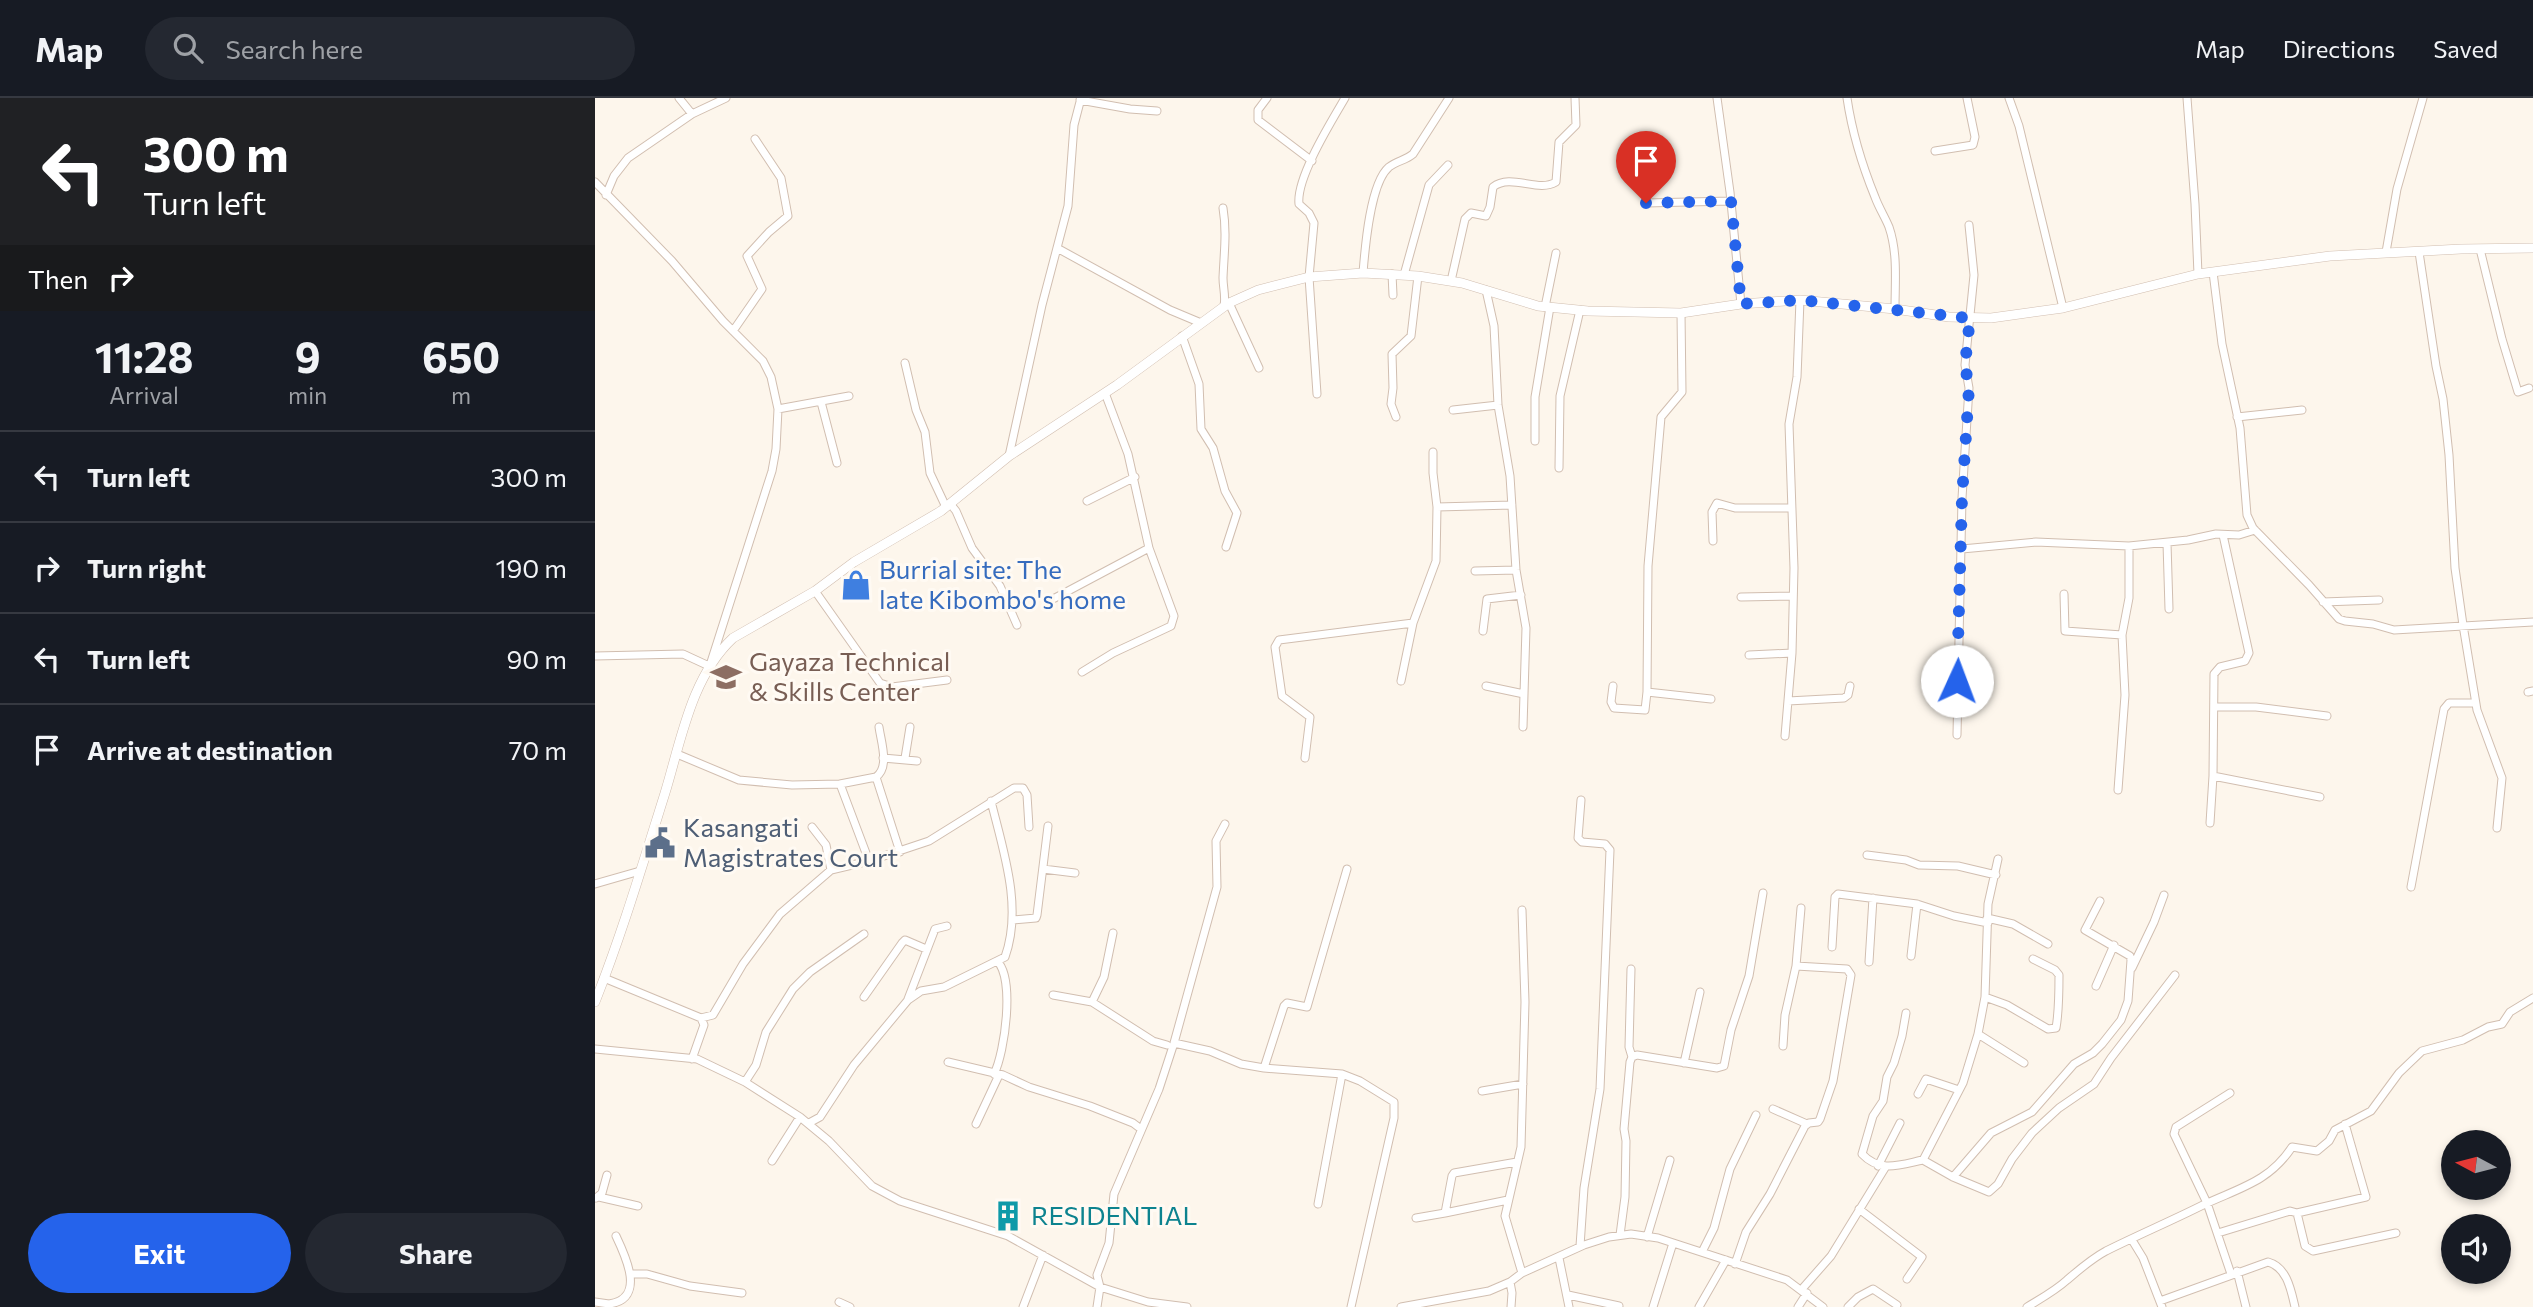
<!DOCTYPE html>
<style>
:root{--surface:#171b24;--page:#242831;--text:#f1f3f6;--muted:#9ea1a6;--line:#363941;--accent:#2563eb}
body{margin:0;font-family:Commissioner,sans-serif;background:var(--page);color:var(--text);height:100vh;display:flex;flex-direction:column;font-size:26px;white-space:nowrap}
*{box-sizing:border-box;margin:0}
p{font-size:23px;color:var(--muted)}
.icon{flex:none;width:38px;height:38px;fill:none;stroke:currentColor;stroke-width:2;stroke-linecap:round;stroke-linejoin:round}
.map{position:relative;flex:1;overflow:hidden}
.sheet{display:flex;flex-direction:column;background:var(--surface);width:595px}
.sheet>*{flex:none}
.hud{background:#202124;color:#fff;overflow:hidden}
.needle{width:46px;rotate:277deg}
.buttons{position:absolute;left:1846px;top:1032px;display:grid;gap:14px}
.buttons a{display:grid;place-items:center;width:70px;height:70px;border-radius:50%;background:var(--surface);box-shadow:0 4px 10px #0003;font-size:35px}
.pin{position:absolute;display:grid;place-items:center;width:60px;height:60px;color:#fff;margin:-72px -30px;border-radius:50% 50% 50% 0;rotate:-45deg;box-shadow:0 0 7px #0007}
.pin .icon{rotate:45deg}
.me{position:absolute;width:77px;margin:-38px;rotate:2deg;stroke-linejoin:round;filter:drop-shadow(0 0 5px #0008)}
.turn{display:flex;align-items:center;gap:24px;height:147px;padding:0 28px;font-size:32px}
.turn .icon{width:91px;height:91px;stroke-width:2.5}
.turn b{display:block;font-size:49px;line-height:60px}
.then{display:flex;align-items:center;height:66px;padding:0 28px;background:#0003;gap:14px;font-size:26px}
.eta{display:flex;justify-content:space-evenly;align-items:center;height:119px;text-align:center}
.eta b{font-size:42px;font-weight:700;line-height:49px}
.cta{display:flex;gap:14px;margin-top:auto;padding:14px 28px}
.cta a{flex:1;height:80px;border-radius:42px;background:var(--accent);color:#fff;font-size:28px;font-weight:700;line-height:80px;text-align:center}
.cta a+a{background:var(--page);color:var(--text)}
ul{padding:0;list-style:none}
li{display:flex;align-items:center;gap:21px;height:91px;padding:0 28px;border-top:2px solid var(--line)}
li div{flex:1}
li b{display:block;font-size:26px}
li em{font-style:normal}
header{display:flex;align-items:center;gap:42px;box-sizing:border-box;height:98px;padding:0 35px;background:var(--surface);border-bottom:2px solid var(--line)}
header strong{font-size:33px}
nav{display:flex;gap:38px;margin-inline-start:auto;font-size:24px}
.search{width:490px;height:63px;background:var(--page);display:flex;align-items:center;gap:18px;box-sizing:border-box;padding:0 24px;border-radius:38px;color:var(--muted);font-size:26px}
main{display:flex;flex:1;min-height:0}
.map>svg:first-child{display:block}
</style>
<header>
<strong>Map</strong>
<div class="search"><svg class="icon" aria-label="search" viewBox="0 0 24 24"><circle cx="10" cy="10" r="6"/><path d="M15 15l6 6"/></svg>Search here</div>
<nav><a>Map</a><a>Directions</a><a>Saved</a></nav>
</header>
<main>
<section class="sheet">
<div class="hud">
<div class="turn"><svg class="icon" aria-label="left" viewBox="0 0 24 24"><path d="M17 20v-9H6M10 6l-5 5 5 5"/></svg><div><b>300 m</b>Turn left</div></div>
<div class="then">Then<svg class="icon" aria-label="right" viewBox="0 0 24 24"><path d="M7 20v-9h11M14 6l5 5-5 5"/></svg></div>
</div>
<div class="eta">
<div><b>11:28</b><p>Arrival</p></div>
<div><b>9</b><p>min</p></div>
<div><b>650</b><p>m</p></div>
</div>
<ul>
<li><svg class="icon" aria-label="left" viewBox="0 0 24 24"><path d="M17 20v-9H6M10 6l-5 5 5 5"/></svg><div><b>Turn left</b></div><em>300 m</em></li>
<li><svg class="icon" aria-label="right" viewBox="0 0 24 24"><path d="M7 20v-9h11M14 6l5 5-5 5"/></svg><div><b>Turn right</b></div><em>190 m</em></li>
<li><svg class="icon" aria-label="left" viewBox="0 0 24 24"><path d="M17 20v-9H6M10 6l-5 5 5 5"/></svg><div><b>Turn left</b></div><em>90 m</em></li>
<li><svg class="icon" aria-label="arrive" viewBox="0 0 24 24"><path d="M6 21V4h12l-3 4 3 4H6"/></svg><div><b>Arrive at destination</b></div><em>70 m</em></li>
</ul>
<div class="cta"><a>Exit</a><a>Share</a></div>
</section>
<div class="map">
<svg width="1938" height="1209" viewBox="0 0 1938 1209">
<rect width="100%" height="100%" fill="#fdf6ec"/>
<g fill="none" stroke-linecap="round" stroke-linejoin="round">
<!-- minor casing -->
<g stroke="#d1beb0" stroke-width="9">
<path id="minor" d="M84,0L97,16
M672,0L663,12V22L717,63
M1122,0L1135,94L1146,206
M1252,0C1257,34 1267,67 1280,99C1284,110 1290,119 1294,129C1303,155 1300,184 1300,211
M1414,0L1424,28L1468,210
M1592,0L1600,106L1603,176
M485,2L535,11L562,13
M1340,53L1378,47L1380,39L1372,0
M0,84L77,163L128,223L168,263L176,279L183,311L181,351L177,373L116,564
M11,97L19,78L33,60L97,16L131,0
M1051,105L1136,103
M628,110C632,134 629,155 628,180C628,190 631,198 629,208
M462,150L575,212L606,225
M1885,151L1907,241L1923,294L1934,290
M1791,154L1802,91L1828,0
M1824,154L1841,268L1848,301L1854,357L1860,470L1868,527L1882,612L1907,680L1902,730
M1618,174L1627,246L1645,330L1652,417L1658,430L1714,487L1744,521L1750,523L1778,526L1799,532L1938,524
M768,175C770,150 775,85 794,69C802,63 811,62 818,56L854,0
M797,176L798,197
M809,177L834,87L853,67
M856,183L870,121L876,115L891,118L895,109L898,89C916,75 943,95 961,84L964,44L981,27L980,0
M891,192L899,228L903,307L915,378L921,472L931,530L928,629
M634,205L664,270
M950,209L961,155
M1086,215L1087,294L1066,319L1053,468L1052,594L1116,601
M138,233L167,191L152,158L174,134L193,118L186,80L160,41
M587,238L604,286L606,331L618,350L630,393L642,415L631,449
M310,265L321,312L330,334L335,375L350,407L357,408L361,413L377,450L405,488L422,527
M722,296L714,179L719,125L714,115L704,106C701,80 736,24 750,0
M226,304L242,365
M183,311L254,298
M858,312L903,307
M801,319L796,306L798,290L797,256L816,238L823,178
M1642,319L1707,312
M940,343V299L955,209
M838,354V375L842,409
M414,358L447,207L473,108L479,27L486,0
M964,370L965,298L985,212
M492,403L540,379
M1628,437L1654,555L1650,563L1625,569L1619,576L1618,678L1725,699
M1118,443L1117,414L1122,405L1140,410H1197
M1572,445L1574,511
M1367,451L1441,444L1534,448L1593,442L1621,436L1644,437L1660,432
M880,473L921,472
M220,493L285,585L297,589L352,582
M1469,496L1470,533L1527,537
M1146,499L1197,498
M458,501L554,450
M1728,504L1784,502
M888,533L892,501L926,497
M1154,557L1197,555
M0,558L88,556L114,568
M487,574L518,555L576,528L579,518L554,450L533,356L510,295
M806,583L818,525
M891,588L929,596
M1018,588L1016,604L1019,610L1050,612L1052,594
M1933,594L1938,593
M1193,603L1249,600L1253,597L1255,588
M1620,609H1661L1732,618
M1362,637L1367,400L1374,290L1370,267L1379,177L1374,127
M1190,638L1197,555L1199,470L1194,326L1202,279L1205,202
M82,656L144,682L197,687L245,686L274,763
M288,660L322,663
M310,660L315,629
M710,660L715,619L687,598L680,549L684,542L818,525L841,463L842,409L917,407
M281,679C295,669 286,644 284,629
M245,686L281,679L305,754
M1523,692L1530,597L1527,537L1534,500V448
M1615,725L1618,678
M217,729L231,747L236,772
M1272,757L1311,762L1324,767L1363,768L1401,777
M448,771L480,775
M0,786L45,773
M1816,789L1849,611L1854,605H1880
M1392,820L1418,826L1453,846
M418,822L441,820L442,817L453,728
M1237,849L1240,799L1243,796L1322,806
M1316,858L1322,806L1359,818L1393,825
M1274,864L1278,800
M1537,870L1559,824L1569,797
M9,880L106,920L118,917L148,866L185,816L236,772L274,763L334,743L419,690H428L432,697L434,729
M1501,888L1519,847
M458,897L497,904L558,943L572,947
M269,899L307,845L310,842L331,851
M1390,899L1412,907L1453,931L1461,930C1464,913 1464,895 1464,877L1460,872L1438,861
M313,901L340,831L352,828
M497,904L509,879L518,835
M1311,915L1307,938L1299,965L1292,979L1288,1003L1278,1018L1267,1056C1285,1075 1304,1067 1328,1062L1368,985L1383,936L1390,899L1393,806L1403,761
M1383,936L1429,965
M579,945L615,953L646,966L669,970L747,976L765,983L799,1004V1020L756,1209
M1188,948L1190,917L1201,868
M0,951L102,961L150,984L205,1019L234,1043L277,1088L305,1103L413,1138L505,1189L553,1204L592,1209
M1037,959L1042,957L1122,970L1129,968L1136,932L1154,878L1168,795
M97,961L109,927L106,920
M353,964L408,977L434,989L495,1008L538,1025L546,1031
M1089,965L1105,894
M669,970L689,908L692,905L712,909L752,771
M399,976C410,954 420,880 402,863
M150,984L161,967L171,934L198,891L215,874L269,836
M887,993L928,986
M1635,995L1581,1029L1579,1036L1612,1105L1636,1176
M1323,996L1331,981L1364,992
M1178,1011L1212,1026
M214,1025L225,1019L259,967L313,902L326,893L349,889L410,859C428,809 408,752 396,703
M381,1026L404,977
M1328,1062L1358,1079L1394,1094L1403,1086L1417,1061L1437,1035L1464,1010L1499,986L1516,960L1580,877
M177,1063L205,1019
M1283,1068L1305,1025
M1358,1079L1396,1035L1437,1014L1479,966L1498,955L1507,946L1526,922L1533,903L1536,862L1535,858L1490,832L1505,803
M4,1099L43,1108
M1,1100L7,1095L12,1077
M723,1106L747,976
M1264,1111L1327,1159L1312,1181
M850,1115L913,1102
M1702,1115L1771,1099L1750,1026
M821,1120L850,1115L857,1078L859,1075L922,1064
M1623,1135L1695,1113L1702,1115L1710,1148L1718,1153L1801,1135
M1025,1137L1030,1099L1031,1043L1029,1031L1035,964L1037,959L1034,949L1036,871
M1052,1139L1075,1062
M1537,1142L1548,1160L1567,1209
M985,1148L989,1090L1005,991L1015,752L1010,746L987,744L983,740L986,702
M1107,1154L1119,1130L1135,1071L1161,1017
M964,1160L974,1209
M1140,1166L1151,1134L1175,1096L1210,1028L1214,1025L1223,1024L1225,1021L1238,983L1256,877L1252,871L1201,868L1206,810
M1642,1173L1651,1209
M927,1175L910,1118L926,1049L930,904L927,812
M37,1176H52L95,1188L147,1195
M915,1184L917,1195L916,1209
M1207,1191L1236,1158L1290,1070
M973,1197L1024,1208
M1565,1203L1673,1164C1692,1169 1696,1192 1700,1209
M0,1204L14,1206
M244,1204L255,1209
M13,1209L14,1206C51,1201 31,1159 21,1138
M428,1209L448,1157
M502,1209L505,1189L502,1177L514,1145L519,1096L564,991L579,945L622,789L621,743L630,726
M806,1209L894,1193L915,1184L927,1175L989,1147L1014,1139L1036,1136L1063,1140L1192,1182L1228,1209
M1058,1209L1078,1145
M1104,1209L1131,1162
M1203,1209L1212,1195
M1253,1209L1263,1199L1278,1191L1302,1207
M1432,1209C1445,1201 1460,1193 1472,1182C1485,1171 1496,1161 1511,1153C1543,1137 1576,1123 1608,1107C1644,1090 1674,1084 1697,1049L1722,1053L1734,1043L1740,1032L1776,1013L1804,975L1827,953L1868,942L1893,929L1907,926L1915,914L1938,900"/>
</g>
<!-- tertiary casing -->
<g stroke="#d1beb0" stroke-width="10">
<path id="tertiary" d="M0,904C27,836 48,765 70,695C86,643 96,579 138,540L220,493L259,464L346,413L414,358L522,287L634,205L663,192L714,179L768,175L823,178L867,185L943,208L993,213L1086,215L1146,206L1205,202L1300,211L1354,219L1396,220L1468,210L1603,176L1735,158L1866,151L1938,150"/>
</g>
<!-- minor -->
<use href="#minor" stroke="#fff" stroke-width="7"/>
<!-- tertiary -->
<use href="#tertiary" stroke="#fff" stroke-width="9"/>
</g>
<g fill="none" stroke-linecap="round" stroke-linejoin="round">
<!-- route -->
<path stroke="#2563eb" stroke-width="12" stroke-dasharray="0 21.6" d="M1051,105L1136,103L1146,206L1205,202L1375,220L1370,267L1374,290L1367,400L1362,583"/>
</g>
<!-- icons -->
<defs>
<g id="shop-bare" transform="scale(2.415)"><path d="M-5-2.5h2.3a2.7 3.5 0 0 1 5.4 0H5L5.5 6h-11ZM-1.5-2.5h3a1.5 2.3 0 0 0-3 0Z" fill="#3f7fe0" stroke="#fffaf3" stroke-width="2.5" paint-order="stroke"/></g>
<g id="school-bare" transform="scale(2.415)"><path d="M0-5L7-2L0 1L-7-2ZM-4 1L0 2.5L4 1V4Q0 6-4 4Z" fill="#8d6e63" stroke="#fffaf3" stroke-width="2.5" paint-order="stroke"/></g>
<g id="civic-bare" transform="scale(2.415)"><path d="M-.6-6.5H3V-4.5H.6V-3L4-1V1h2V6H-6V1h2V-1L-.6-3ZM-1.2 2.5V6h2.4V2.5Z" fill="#5c6f8a" stroke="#fffaf3" stroke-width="2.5" paint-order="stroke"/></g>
<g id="building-bare" transform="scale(2.415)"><path d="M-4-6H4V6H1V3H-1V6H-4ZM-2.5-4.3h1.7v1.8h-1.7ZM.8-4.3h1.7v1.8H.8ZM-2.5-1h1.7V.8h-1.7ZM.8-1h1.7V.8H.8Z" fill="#0f9aa8" stroke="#fffaf3" stroke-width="2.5" paint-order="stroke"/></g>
</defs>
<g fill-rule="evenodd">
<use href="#shop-bare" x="261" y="487"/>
<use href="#school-bare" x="131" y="579"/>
<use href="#civic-bare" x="65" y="745"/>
<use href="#building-bare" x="413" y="1118"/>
</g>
<g text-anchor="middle" stroke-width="6" stroke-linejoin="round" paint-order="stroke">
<!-- shop labels -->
<g font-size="26" fill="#366cbe" stroke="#fffaf3" text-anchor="start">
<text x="284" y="481">Burrial site: The<tspan x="284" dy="30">late Kibombo's home</tspan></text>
</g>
<!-- education labels -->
<g font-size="26" fill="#785e54" stroke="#fffaf3" text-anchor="start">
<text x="154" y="573">Gayaza Technical<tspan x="154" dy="30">&amp; Skills Center</tspan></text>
</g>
<!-- service labels -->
<g font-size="26" fill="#4e5e75" stroke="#fffaf3" text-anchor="start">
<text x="88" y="739">Kasangati<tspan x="88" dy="30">Magistrates Court</tspan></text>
</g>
<!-- culture labels -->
<g font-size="26" fill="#0d838f" stroke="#fffaf3" text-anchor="start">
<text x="436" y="1127">RESIDENTIAL</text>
</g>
</g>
</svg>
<div class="buttons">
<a><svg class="needle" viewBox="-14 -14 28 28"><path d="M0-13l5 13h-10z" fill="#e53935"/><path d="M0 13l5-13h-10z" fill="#9ea1a6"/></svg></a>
<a><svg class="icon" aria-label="sound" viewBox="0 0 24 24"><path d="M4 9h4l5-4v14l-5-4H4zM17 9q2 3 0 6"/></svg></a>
</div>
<div class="pin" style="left:1051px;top:105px;background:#d93025"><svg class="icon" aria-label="arrive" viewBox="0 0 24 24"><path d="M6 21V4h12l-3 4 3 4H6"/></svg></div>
<svg class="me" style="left:1362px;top:583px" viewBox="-20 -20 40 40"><circle r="19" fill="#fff"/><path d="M0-13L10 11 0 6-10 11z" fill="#2563eb"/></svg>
</div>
</main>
